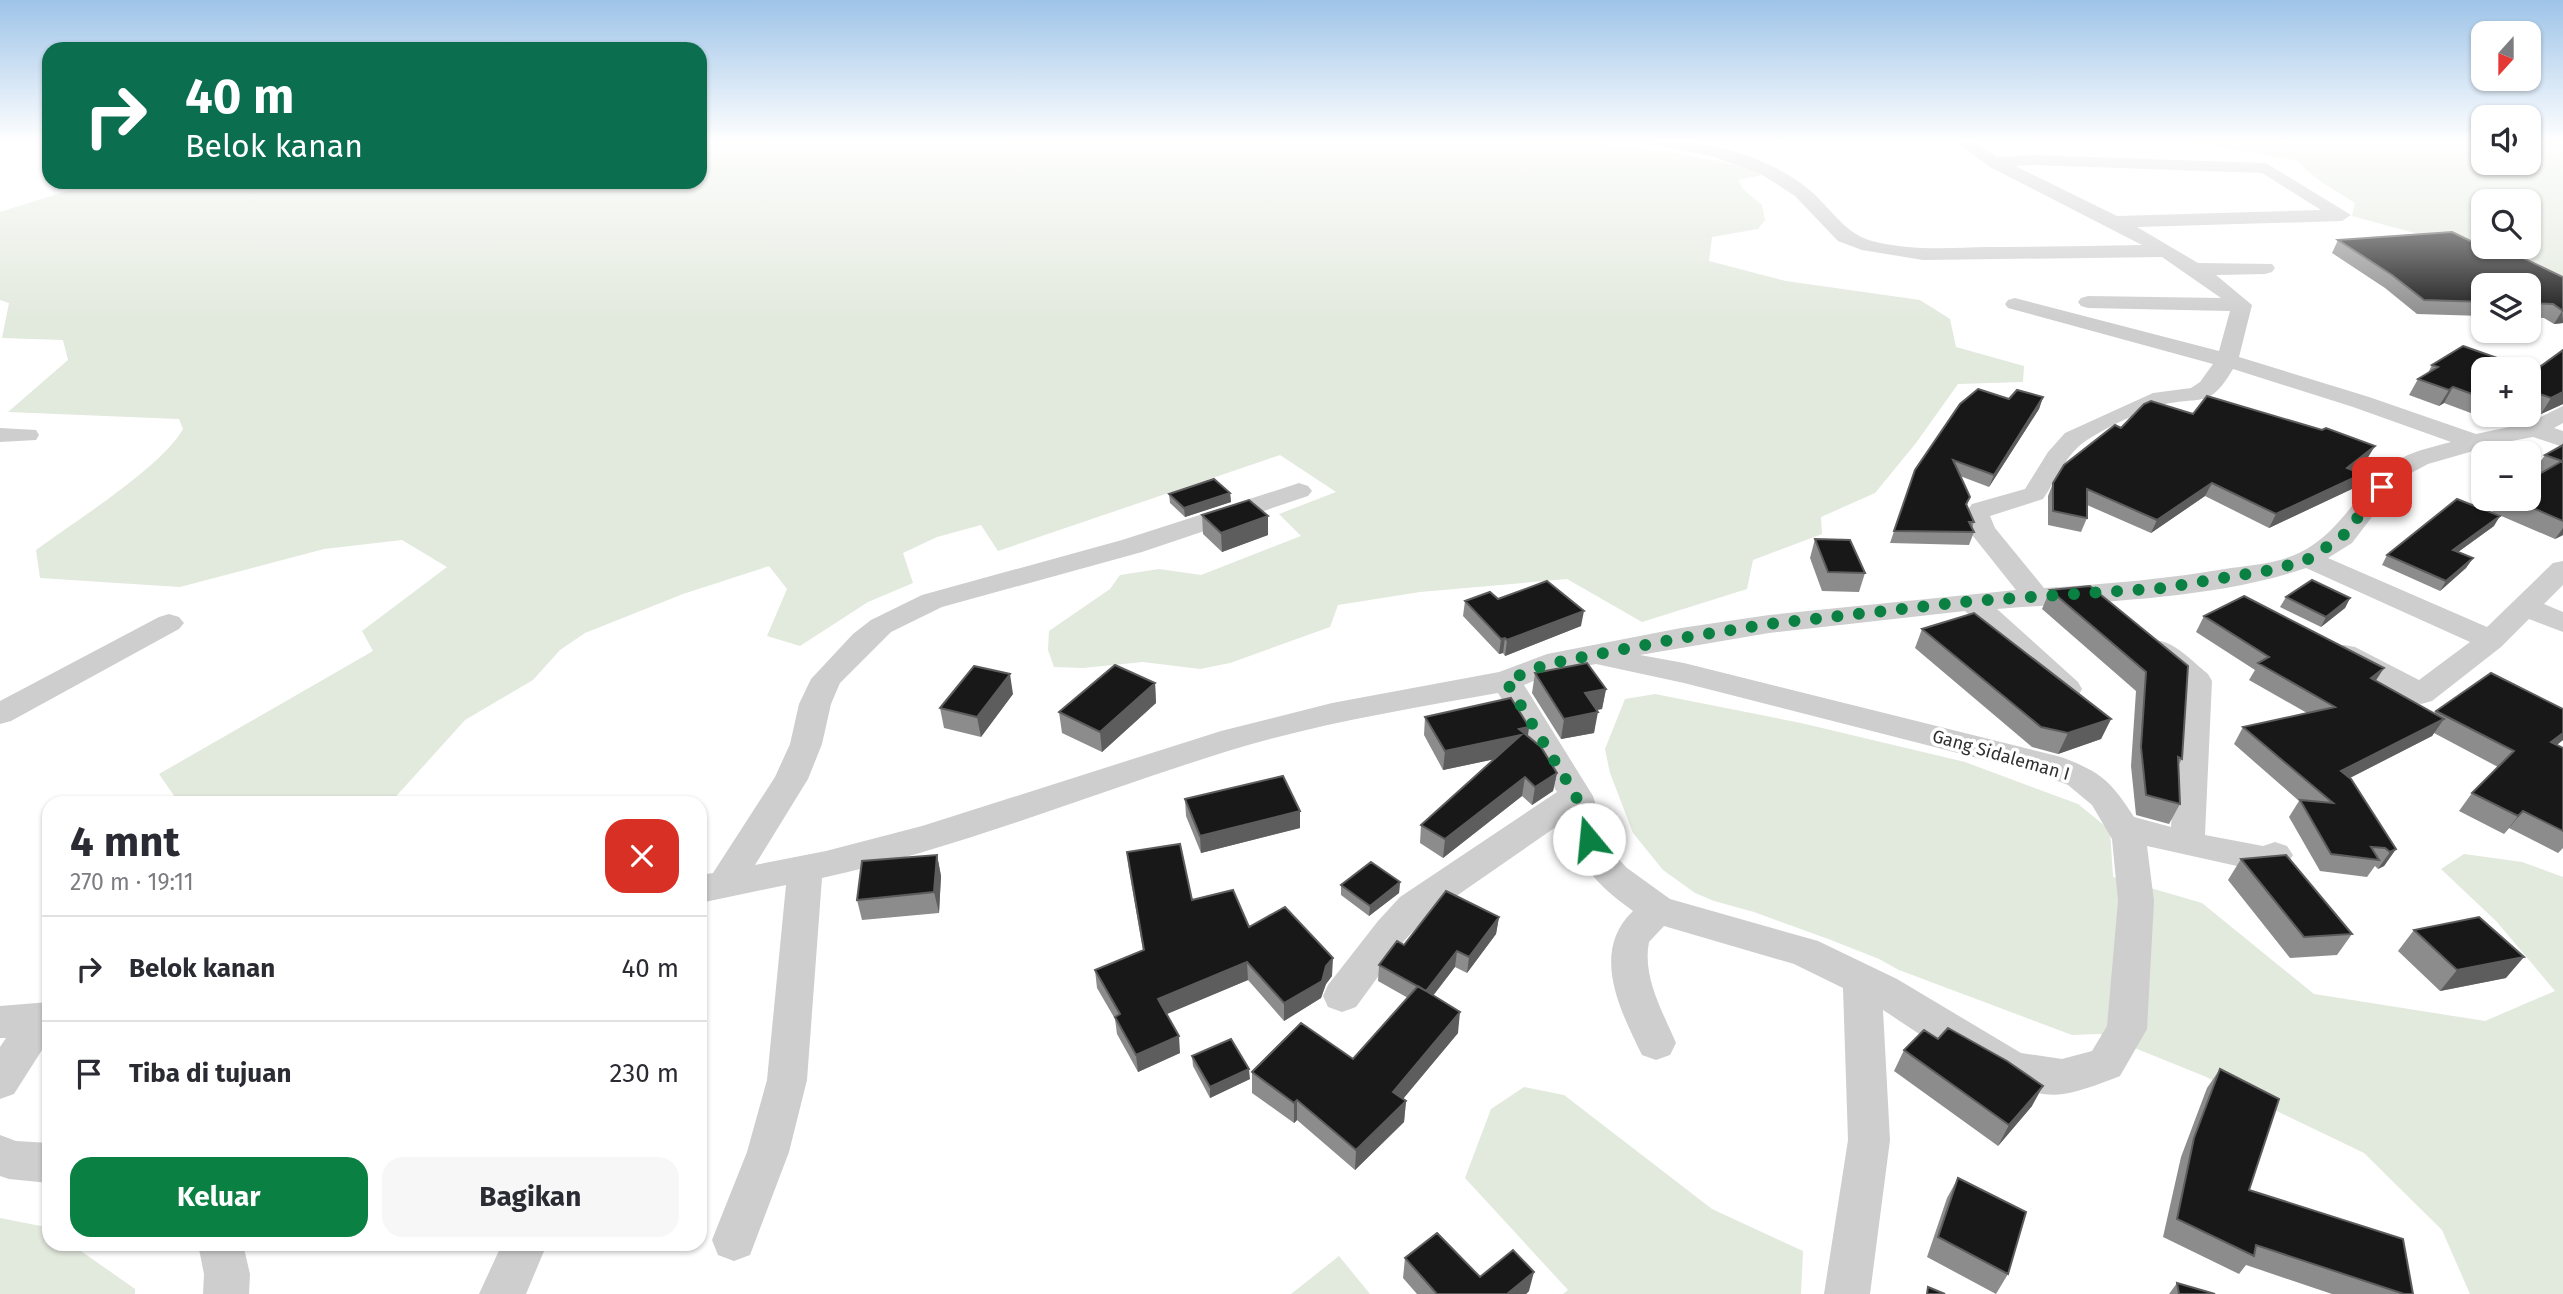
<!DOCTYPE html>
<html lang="id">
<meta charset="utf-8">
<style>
:root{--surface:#fff;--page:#f7f7f7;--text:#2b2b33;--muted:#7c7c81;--line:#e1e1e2;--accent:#0b8043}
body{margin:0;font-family:"Fira Sans",sans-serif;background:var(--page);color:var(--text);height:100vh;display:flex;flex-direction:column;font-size:26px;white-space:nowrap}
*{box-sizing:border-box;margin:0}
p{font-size:23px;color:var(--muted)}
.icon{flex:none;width:38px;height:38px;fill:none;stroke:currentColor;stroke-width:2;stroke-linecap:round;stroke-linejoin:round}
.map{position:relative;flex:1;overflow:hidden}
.details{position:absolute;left:42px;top:796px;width:665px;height:455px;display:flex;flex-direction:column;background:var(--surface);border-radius:21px;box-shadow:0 2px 5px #0004}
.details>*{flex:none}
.hud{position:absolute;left:42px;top:42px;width:665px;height:147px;border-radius:21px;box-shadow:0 2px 5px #0004;background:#0b6e4f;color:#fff;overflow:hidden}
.needle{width:46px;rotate:201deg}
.fabs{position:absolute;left:2471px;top:21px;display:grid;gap:14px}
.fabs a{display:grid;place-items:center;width:70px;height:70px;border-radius:14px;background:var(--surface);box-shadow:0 2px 5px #0004;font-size:35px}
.pin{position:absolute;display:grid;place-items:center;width:60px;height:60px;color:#fff;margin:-30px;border-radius:14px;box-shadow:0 4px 10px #0006}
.me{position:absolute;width:77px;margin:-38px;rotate:343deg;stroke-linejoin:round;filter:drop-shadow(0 0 5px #0008)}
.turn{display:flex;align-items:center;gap:24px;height:147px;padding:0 28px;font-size:32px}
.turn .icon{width:91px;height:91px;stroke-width:2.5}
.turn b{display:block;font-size:49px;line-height:60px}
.round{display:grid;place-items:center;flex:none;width:74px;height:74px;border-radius:21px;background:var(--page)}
.summary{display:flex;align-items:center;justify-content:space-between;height:119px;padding:0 28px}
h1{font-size:42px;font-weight:700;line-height:52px}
.button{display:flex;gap:14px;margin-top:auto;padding:14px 28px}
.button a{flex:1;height:80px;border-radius:21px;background:var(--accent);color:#fff;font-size:28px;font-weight:700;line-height:80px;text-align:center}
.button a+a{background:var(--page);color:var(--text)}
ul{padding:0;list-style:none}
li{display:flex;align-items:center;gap:21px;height:105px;padding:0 28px;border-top:2px solid var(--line)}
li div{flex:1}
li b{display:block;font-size:26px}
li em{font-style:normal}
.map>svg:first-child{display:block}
</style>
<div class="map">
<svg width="2563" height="1294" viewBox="0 0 2563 1294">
<rect width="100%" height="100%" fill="#fff"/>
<!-- green -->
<path fill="#e2e9dd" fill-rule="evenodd" d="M725,140H1576C1639,153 1703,150 1763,175L1738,180L1744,190L1762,205L1765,220L1758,229L1712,237L1709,261L1786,281L1920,300L1950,319L1956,347L2024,366L2023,382L1958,384L1916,443L1875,493L1821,517L1822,534L1753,560L1747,589L1642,622L1567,579L1420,592L1338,605L1330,627L1230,663L1200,669L1143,662L1083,668L1054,667L1048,650L1049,631L1110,589L1120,575L1159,569L1201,575L1301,536L1279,514L1336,492L1280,455L998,551L981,525L937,537L903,553L913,583L868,602L800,646L767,636L787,589L769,566L683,594L585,633L560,650L533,680L465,720L390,803H179L159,774L373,651L362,631L447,567L402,540L324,549L180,587L40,578L36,550C74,522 162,467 183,429L179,419L8,412L68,360L63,340L2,338L9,303L0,300V212L96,182H700V146L713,145Z
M2196,140L2293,143L2318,140H2483V163H2529V140H2563V277L2533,274L2477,250L2352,216L2355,203L2320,181L2295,160L2201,144ZM2483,201H2529V247H2483Z
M1655,694L1801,723L1965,762L2078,804L2110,830L2113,877L2202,903L2314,994L2485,1021L2555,991L2497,922L2441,869L2464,854L2522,862L2563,877V1294H2470L2442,1230L2364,1153L2204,1076L2100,1034L2072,1035L1899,970L1879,959L1831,940L1754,912L1714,901L1695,893L1663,870L1633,833L1610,773L1605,749L1625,699Z
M1524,1087L1564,1095L1712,1209L1803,1251L1801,1294H1563L1568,1290L1465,1178L1491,1109Z
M0,1218L46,1227L49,1229V1244H71L135,1289V1294H0Z
M1339,1256L1370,1294H1291Z"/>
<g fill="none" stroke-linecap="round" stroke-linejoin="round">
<!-- street -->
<path fill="#cecece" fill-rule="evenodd" d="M1648,140C1702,140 1764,153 1807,188C1830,206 1843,233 1872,241C1910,251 1950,248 1988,247C2040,247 2091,246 2142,245L1990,167L1953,140H1971L1997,157L2034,155L2266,163L2351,215L2342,221L2137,227L2198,263L2272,264L2275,268L2272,272L2265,274L2216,275L2252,305L2239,357L2369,397L2476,434L2528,423L2563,406V423L2554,428L2563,431V447L2533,437L2501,443L2428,464L2413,472L2391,492L2352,543L2328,558L2487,627L2553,563L2563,561V585L2544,604L2563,612V632L2529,619L2501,647L2432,701L2421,704L2410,701L2333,661L2329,654L2333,647L2344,645L2355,647L2419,680L2470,642L2306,568C2211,600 2097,601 1997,609L2078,682L2082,689L2078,696L2067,699L2056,696L1965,611L1769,633L1640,655L1684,663L2061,757C2101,772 2111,781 2134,817L2171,827L2181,684L2141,648L2145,641C2170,635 2190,660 2208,674L2212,681L2205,835L2263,846L2275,842L2287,846L2293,855L2287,864L2264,872L2147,846L2154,901L2147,1029L2120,1076C2102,1083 2082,1091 2063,1094C2012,1102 1925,1037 1883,1010L1890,1140L1870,1294H1824L1848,1140L1843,988L1794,964L1664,926L1649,942C1642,977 1663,1012 1676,1043L1670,1055L1656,1060L1642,1055C1620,1010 1590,952 1633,911C1595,883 1579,866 1566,820L1426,917L1404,941L1356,1007L1342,1012L1328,1007L1323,996L1328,985L1378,921L1400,897L1557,792L1498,693C1407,709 1316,724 1228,751C1093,793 960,848 822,878L807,1080L789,1152L750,1255L734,1261L718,1255L712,1240L747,1152L767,1080L786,885L700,903V875L713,873L775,777L790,744L799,704L811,679L853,634L871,620L922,595L1122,540L1290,486L1299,483L1308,486L1312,491L1308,496L1142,552L942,607L891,632L840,683L831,704L822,744L808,779L755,865L826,851L922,826L1221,731L1332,703L1499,672L1547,654L1681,628L1769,615L2016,590L1973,536L1964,515L1972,504L2025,489L2048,452L2065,433L2153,393L2191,388L2200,382L2213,364L2008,308L2005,304L2008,300L2015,298L2219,351L2230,311L2088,308L2081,306L2078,302L2081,298L2088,296L2221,298L2162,257L1923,260L1862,250L1838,241L1795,196L1761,174L1711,156L1650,144ZM2034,165L2262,173L2321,210L2117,216L2015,166ZM2233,369L2353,407L2451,442C2433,447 2411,451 2395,462C2357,488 2343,532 2299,553C2278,563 2253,565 2231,568C2168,579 2107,584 2044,588L1995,528L1990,516L2043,499C2056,481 2065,456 2083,443C2102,429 2144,409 2166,404C2203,396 2209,409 2233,369ZM1596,664L1684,683L2040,774L2068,785L2092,805L2112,839L2118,901L2107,1026L2092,1051L2062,1059L2021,1053L1897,979L1818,941L1670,899L1627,868L1614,854L1606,839L1593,796L1524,685L1555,672Z
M0,428L36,430L39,435L36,440L0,442Z
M169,614L179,617L184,623L179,629L11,721L0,724V701L159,617Z
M49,1002V1039L14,1094L0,1099V1047L6,1038H0V1006Z
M0,1135L16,1141L49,1143V1183L9,1179L0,1176Z
M198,1244H243L250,1274L249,1294H203L204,1274Z
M502,1244H547L526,1294H479Z"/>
</g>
<!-- wall -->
<path fill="#8c8c8c" d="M2338,240L2485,248L2563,277V323L2554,324L2544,318L2529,317V285H2483V316L2417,314L2385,288L2332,253Z
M2463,346L2534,371L2563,350V404L2541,414L2529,409V369H2483V415H2518L2503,425L2444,403L2439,406L2409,395L2418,379L2428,373L2432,365Z
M2043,397L2039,409L1989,487L1960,476L1970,497L1967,505L1974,522L1972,528L1974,532L1969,545L1890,543L1915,470L2009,399Z
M2193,414L2367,459L2353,471L2354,488L2269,528L2205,496L2151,533L2087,505V518L2081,532L2048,525V496L2053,483L2121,428Z
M2563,445V535L2555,539L2492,512L2500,499H2529L2540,474L2534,471L2545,455Z
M1230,493L1231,502L1185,517L1170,503L1169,494Z
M1202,515L1268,516V535L1222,552L1203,534Z
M2494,526L2458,552L2473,558L2466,568L2440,591L2382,565L2387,555Z
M1815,539L1865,573L1859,592L1822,591L1810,558Z
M2050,590L2188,666L2182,759L2178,766L2180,804L2169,824L2136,815L2131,766L2136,691L2042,609Z
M2286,597L2350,598L2345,608L2321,627L2280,607Z
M1498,599L1581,626L1505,656L1503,653L1499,654L1463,616L1465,601Z
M2204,616L2376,681L2434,714L2436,711L2563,709V740L2557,745L2563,748V848L2558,853L2509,828L2504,834L2459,811L2472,793L2498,767L2434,733L2432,736L2350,778L2396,849L2384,866L2378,869L2375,866L2367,877L2320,871L2289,817L2299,801L2234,744L2243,727L2307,713L2249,680L2255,670L2196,632Z
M1922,629L2111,719L2101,739L2058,754L2032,747L1915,648Z
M1535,673L1606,689L1602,709L1596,710L1594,733L1561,739L1532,693Z
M1155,683L1156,703L1102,752L1062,733L1059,712Z
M1013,694L981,737L944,728L940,708Z
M1425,717L1529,727L1528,736L1557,773L1553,791L1532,805L1522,796L1443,858L1420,843L1421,825L1495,759L1443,770L1424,735Z
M1185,799L1300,811V828L1201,853L1186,816Z
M1127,852L1192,900L1249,927L1332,976L1326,984L1321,998L1284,1021L1248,980L1166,1014L1180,1053L1138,1072L1117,1034L1115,1019L1097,988L1095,970L1143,950L1129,870Z
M937,855L941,876L939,913L862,920L857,900Z
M2241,859L2352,934L2337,955L2290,958L2228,880Z
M1400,882L1399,893L1369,916L1341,895V885Z
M1499,917L1496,934L1467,973L1455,967L1433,996L1458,1033L1403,1099L1406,1101L1404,1122L1355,1170L1297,1120L1294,1123L1252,1093V1072L1353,1059L1408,998L1378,981L1379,965L1404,945Z
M2414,930L2506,978L2440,991L2398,951Z
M1938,1039L2032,1106L1998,1146L1894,1071L1904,1050Z
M1192,1056L1250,1079L1210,1098L1193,1066Z
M2220,1069L2249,1190L2413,1294H2332L2246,1265L2239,1274L2163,1237L2181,1157L2207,1088Z
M1958,1178L2008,1274L1996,1294L1927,1257L1947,1198Z
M1405,1258L1480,1277L1529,1291L1526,1294H1417L1403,1278Z
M2177,1283L2215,1294H2169Z"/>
<!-- shaded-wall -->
<path fill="#5d5d5d" d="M2562,311L2563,323L2554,324Z
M2453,387L2444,403L2439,406L2449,390Z
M2563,392V404L2541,414L2551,398Z
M2537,393L2529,406V398Z
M2043,397L2039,409L1989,487L1994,475Z
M2509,415H2518L2503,425Z
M2375,446L2367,459L2340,481L2347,468Z
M2362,474L2354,488L2269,528L2276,514Z
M2212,483L2205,496L2151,533L2157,520Z
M1230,493L1231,502L1185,517L1184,508Z
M1268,516V535L1222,552L1221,533Z
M2500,516L2494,526L2447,560L2453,550Z
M2563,528V535L2555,539Z
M2473,558L2466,568L2440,591L2446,581Z
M2350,598L2345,608L2321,627L2326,617Z
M1584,611L1581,626L1505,656L1507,640Z
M1505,638L1503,653L1499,654L1501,639Z
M2384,668L2373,685L2371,678Z
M1010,674L1013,694L981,737L977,717Z
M1155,683L1156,703L1102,752L1100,732Z
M1606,689L1602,709L1581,713L1585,693Z
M1598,712L1594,733L1561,739L1564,719Z
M2111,719L2101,739L2058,754L2068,733Z
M2444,719L2432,736L2330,788L2341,771Z
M1529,727L1526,746L1519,754L1443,770L1445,751L1519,729Z
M2563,733V740L2538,759L2551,742Z
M1557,773L1553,791L1532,805L1535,787Z
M1525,777L1522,796L1443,858L1445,839Z
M1300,811V828L1201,853L1200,836Z
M2523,811L2509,828L2504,834L2518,816Z
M2396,849L2384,866L2378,869L2390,852Z
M937,855L941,876L939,913L934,892Z
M1400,882L1399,893L1369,916L1370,906Z
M1499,917L1496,934L1467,973L1469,957Z
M1457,951L1455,967L1424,1007L1426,991Z
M2524,957L2506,978L2440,991L2457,970Z
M1333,958L1332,976L1326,984L1321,998L1284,1021V1003L1326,966Z
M1247,962L1248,980L1160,1017L1158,999Z
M1460,1012L1458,1033L1392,1112L1393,1092Z
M1179,1036L1180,1053L1138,1072L1136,1055Z
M1249,1069L1250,1079L1210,1098V1087Z
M2043,1086L2032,1106L1998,1146L2009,1125Z
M1297,1100V1120L1294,1123V1103Z
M1406,1101L1404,1122L1355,1170L1356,1150Z
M1534,1272L1529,1291L1526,1294H1507Z"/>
<!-- building -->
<path fill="#181818" stroke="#5d5d5d" stroke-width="2" d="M2452,232L2485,248L2500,247L2563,277V311L2553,304L2529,303V285H2483V302L2424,300L2392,275L2338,240Z
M2463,346L2534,371L2563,350V392L2551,398L2537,393L2529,398V369H2483V398L2453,387L2449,390L2418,379L2438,367L2432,365Z
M1978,389L2009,399L2017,390L2043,397L1994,475L1953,460L1970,497L1966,504L1974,522H1969L1974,532L1894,531L1915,470L1960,404Z
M2207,396L2322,430L2326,428L2375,446L2347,468L2362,474L2276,514L2212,483L2157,520L2087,489V518L2053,511V483L2064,465L2115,425L2121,428L2144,404L2151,401L2193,414Z
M2563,445V521L2512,499H2529V480L2562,461L2545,455Z
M1214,479L1230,493L1184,508L1169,494Z
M2457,499L2500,516L2453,550L2473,558L2446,581L2387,555Z
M1249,500L1268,516L1221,533L1202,515Z
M1815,539L1850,540L1865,573L1828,572Z
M2312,580L2350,598L2326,617L2286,597Z
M1547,581L1584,611L1507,640L1505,638L1501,639L1465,601L1490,592L1498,599Z
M2090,586L2188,666L2182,759L2178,757L2180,804L2146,795L2141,747L2146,672L2050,590Z
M2244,596L2384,668L2371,678L2444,719L2341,771L2351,779L2396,849L2390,852L2385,848L2371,847L2379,860L2331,854L2300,800L2333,803L2243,727L2335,707L2258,663L2269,657L2204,616Z
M1974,613L2111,719L2068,733L2041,727L1922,629Z
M1587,663L1606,689L1585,693L1598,712L1564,719L1535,673Z
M1115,665L1155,683L1100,732L1059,712Z
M974,666L1010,674L977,717L940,708Z
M2491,673L2563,709V733L2551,742L2563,748V831L2523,811L2518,816L2472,793L2514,751L2436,711Z
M1511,698L1529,727L1519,729L1541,747L1557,773L1535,787L1525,777L1445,839L1421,825L1521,735L1445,751L1425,717Z
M1283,776L1300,811L1200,836L1185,799Z
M1180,844L1192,900L1233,890L1249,927L1285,907L1333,958L1326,966L1322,981L1284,1003L1247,962L1158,999L1179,1036L1136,1055L1115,1017L1120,1014L1095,970L1144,950L1127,852Z
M937,855L934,892L857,900L862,861Z
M2286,855L2352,934L2304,937L2241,859Z
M1371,862L1400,882L1370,906L1341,885Z
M1446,891L1499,917L1469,957L1457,951L1426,991L1379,965L1397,941L1404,945Z
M2479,917L2524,957L2457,970L2414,930Z
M1418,986L1460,1012L1393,1092L1406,1101L1356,1150L1297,1100L1294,1103L1252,1072L1301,1023L1353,1059Z
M1948,1028L2007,1061L2043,1086L2009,1125L1904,1050L1924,1030L1938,1039Z
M1231,1039L1249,1069L1210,1087L1192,1056Z
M2220,1069L2279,1099L2249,1190L2403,1239L2413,1294H2404L2256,1245L2254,1256L2177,1219L2194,1138Z
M1958,1178L2026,1212L2008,1274L1938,1237Z
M1437,1233L1480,1277L1513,1250L1534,1272L1507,1294H1437L1405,1258Z
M2177,1283L2215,1294H2179Z
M1928,1287L1945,1294H1927Z"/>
<!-- sky -->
<linearGradient id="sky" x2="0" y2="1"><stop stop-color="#9ec4e8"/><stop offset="0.44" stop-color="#fff"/><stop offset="1" stop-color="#fff" stop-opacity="0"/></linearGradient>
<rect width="2563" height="321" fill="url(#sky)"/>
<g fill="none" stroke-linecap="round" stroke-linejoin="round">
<!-- route -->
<path stroke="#0b8043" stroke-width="12" stroke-dasharray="0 21.6" d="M1589,839L1576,796L1506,681L1547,664L1681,638L1769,624L1972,601L2163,588L2277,569L2308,559L2342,537L2382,487"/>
</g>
<g text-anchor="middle" stroke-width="7" stroke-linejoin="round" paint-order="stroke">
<!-- street labels -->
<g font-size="18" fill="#313131" stroke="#fff">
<text transform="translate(2001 755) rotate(16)" y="6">Gang Sidaleman I</text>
</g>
</g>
</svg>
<div class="fabs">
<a><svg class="needle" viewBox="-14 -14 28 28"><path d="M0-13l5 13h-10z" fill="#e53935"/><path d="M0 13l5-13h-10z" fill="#7c7c81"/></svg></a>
<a><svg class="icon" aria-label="sound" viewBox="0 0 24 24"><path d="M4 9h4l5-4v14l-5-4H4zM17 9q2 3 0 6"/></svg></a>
<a><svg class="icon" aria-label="search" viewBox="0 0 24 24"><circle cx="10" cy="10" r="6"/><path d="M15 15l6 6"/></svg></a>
<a><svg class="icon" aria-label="layers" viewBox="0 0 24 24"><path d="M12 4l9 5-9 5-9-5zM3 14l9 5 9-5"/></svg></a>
<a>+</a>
<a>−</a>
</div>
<div class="pin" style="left:2382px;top:487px;background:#d93025"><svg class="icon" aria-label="arrive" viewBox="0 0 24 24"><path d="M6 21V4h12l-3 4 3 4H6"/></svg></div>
<svg class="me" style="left:1589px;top:839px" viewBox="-20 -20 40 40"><circle r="19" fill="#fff"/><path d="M0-13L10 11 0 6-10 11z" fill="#0b8043"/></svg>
<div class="hud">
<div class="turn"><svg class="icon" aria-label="right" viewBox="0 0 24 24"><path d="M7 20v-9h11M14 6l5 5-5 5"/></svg><div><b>40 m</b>Belok kanan</div></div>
</div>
<section class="details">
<div class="summary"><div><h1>4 mnt</h1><p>270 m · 19:11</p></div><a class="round" style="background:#d93025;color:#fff"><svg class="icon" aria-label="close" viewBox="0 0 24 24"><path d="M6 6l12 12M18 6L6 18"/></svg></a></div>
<ul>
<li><svg class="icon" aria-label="right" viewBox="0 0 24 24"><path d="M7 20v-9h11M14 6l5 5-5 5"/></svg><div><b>Belok kanan</b></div><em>40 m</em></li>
<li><svg class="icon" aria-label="arrive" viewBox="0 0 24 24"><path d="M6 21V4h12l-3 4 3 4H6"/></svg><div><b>Tiba di tujuan</b></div><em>230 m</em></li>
</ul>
<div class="button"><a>Keluar</a><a>Bagikan</a></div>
</section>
</div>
